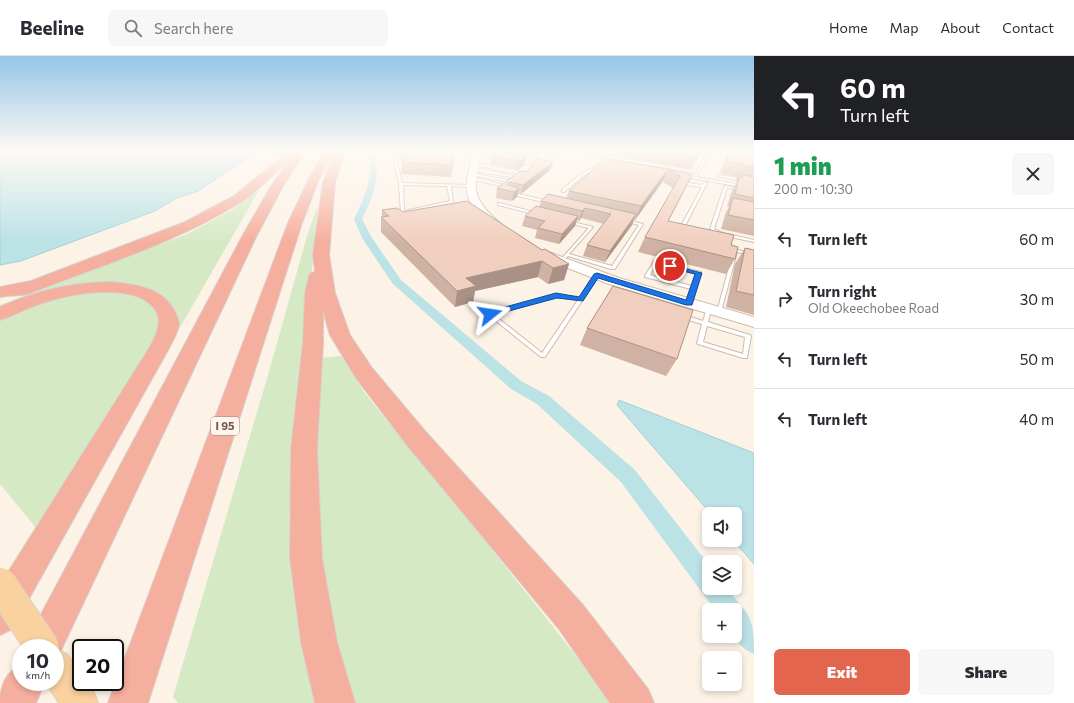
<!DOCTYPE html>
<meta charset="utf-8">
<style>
:root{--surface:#fff;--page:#f7f7f7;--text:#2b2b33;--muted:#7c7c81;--line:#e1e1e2;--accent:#e3654e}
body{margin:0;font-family:Commissioner,sans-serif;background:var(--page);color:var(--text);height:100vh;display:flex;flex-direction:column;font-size:15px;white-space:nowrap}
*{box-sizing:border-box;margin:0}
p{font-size:13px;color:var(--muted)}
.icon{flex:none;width:22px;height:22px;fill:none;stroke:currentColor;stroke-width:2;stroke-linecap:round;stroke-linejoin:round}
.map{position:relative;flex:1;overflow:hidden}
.drawer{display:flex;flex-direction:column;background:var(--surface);width:320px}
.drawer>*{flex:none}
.hud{background:#202124;color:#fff;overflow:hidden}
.controls{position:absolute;left:702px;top:451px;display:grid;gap:8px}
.controls a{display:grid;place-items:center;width:40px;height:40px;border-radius:6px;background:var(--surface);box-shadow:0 2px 6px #0003;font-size:20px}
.speed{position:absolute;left:12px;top:583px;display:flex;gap:8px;font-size:20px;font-weight:700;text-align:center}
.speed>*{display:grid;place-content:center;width:52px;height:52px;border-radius:50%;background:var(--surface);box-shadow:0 2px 6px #0003;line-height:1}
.speed small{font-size:10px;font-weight:400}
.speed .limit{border:2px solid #111;border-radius:6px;background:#fff;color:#111}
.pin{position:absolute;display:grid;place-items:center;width:34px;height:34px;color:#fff;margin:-17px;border:2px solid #fff;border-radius:50%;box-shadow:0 1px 4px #0007}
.me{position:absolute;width:44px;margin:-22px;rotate:75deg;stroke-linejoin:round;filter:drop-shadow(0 0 3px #0008)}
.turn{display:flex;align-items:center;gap:14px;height:84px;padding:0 20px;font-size:18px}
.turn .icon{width:52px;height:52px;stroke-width:2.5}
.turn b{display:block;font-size:28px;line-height:34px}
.round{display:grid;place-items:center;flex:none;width:42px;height:42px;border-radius:6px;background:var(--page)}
.summary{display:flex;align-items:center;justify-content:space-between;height:68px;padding:0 20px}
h1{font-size:24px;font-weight:800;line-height:30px;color:#1e9e55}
.action{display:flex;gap:8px;margin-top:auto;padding:8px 20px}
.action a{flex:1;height:46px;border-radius:6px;background:var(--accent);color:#fff;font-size:16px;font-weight:800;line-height:46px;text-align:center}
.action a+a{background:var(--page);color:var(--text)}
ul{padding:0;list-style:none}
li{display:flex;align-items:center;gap:12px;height:60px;padding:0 20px;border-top:1px solid var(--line)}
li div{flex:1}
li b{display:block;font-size:15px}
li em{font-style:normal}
header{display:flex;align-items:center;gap:24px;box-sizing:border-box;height:56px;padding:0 20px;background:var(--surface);border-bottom:1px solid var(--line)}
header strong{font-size:19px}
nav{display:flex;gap:22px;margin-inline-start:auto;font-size:14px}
.search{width:280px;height:36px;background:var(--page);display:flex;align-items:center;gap:10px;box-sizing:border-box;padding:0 14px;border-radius:6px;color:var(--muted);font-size:15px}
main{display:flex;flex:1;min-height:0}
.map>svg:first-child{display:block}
</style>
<header>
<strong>Beeline</strong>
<div class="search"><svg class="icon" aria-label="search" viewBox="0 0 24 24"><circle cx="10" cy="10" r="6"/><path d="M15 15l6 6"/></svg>Search here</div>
<nav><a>Home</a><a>Map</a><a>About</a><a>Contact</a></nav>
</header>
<main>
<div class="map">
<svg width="754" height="647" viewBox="0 0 754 647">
<rect width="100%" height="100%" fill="#fcf2e6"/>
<!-- green -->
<path fill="#d6e9c5" d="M257,135L258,136L178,275C175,265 177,258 170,249L116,229L0,254V249L185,179L232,154L253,136Z
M318,148L289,461L292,524L298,566L306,610L315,647H178L173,641L270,312L307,180Z
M98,234C129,238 175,238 154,284L36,472L0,428V260L32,247Z
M341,300L364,336L383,360L453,444L613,647H352L326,549L316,430L320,302Z"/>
<!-- water -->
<path fill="#bbe2e5" stroke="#a1d2d7" d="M0,96H258L198,135L175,143L155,155L21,205L0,209Z
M619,344L754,397V508L733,484H735V458H711L617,349Z"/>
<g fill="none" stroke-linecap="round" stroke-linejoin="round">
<!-- canal -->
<path fill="#bbe2e5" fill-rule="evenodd" d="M369,96H375C380,124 374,138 362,163L372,182L401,224L521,325L549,340L635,414L709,509V532H727L738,546L741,551C754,560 754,582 754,598C732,589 735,575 735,554H715L621,426L537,348L511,333L393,228L362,182L354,163C366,138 373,124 369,96Z"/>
<!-- lane casing -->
<g stroke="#cfbbaf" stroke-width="2">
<path id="lane" d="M392,96H394L402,127L470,129L472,130L470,131L451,130L453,147L401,157L399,128ZM403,129L447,130L450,145L404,155Z
M456,96H465L501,102L500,103Z
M502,96H509L547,104L556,96L559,97L549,106L546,107L545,106V105Z
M585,96L697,115L706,99L695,96H710L699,116L698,117L586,98Z
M519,105L552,111L553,112L552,113L518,107Z
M475,107L526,117L527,118L526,119L474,109Z
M599,109L601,110L584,119L564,136H562V134L582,117Z
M473,112L521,121L522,122L521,123L472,114Z
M472,117L507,124L509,125L501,130L470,123L471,121L500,128L504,125L471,119Z
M684,119L754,131V133L685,121Z
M719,119L754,125V127L720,121Z
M681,126L702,129L704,126L707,127L685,170L683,171L681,170L702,131L680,128Z
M726,130L735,132L733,133L727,132L714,173L723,177L754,184V186L721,179L710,173L724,131Z
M510,136L549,145L550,146L548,147L509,138L508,137Z
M499,147L538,157L539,158L537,159L498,149V147Z
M624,163L643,168L615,213H611L568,200L565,202L563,201L589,172L568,167L567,166L569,165L593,171L569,198L612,210L639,169L624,165Z
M734,193L754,198V200L737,196L721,256L719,257L717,256Z
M654,205L701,216V217L691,248H687V247L691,233L645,221V220ZM656,208L697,218L692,230L650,219Z
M595,218H597L599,219L545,301H541L487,258L488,257L556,239L580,241ZM556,241L578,244L542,297L494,259Z
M707,252H711V253L708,266L750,279L751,280L747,302H743L698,288L697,287L702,268L682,262L681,261L684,259L703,265ZM707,270L745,281L743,298L703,286Z"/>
</g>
<!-- secondary casing -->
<g stroke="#d2bbad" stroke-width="2">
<path id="secondary" d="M474,96H482C472,133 471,142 501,168L503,170L501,172H493C463,145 462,135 474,96Z
M546,195L619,222L754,261V271L609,228L542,202L540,199L542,196Z"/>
</g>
<!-- primary casing -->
<g stroke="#d8d0cd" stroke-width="2">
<path id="primary" d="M55,593L67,598L81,618V626H87L93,634L98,647H59L45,626H55Z"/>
</g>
<!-- highway casing -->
<g stroke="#d8d0cd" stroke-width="2">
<path id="highway" d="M296,96H305L283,130L257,179L56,605L55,592H25L30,579L243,179L271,130Z
M324,96H332L333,98L319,123L302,167L148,647H108L288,167L309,123Z
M335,96H345L335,126L329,199L335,237L350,279L372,312L425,375L583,549L648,633L654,647H610L559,573L407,389L356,322L330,279L323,255V287L317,393L322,502L337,586L355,647H315L301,586L290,502L291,393L303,287L305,237L309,220L311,217L315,216L313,199L323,126Z
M288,97L291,98L293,100L291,102C277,115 257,136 241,146C176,187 99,210 28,238C19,240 10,239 0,241V231L31,225L185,166L234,140L285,98Z
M111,226C135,228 164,232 175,256C177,260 179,264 179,268C178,277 172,286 168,294L12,573L0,579V529L148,294C157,278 166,262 150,248C127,227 67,238 40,248C26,252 14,260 0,264V251C35,235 72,226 111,226Z
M21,609V626H45L36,647H0C0,631 6,615 21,609Z"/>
</g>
<!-- lane -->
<use href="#lane" fill="#fff" fill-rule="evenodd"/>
<!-- secondary -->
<use href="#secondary" fill="#fff" fill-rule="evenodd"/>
<!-- primary -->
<use href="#primary" fill="#f9d2a0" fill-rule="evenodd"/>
<!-- highway -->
<use href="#highway" fill="#f5af9e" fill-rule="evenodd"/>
<!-- primary-bridge casing -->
<g stroke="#d8d0cd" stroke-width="34" stroke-linecap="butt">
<path id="primary-bridge" d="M0,528L43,592"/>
</g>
<!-- primary-bridge -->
<use href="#primary-bridge" stroke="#f9d2a0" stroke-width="32"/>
</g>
<!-- wall -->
<path fill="#cfb2a3" d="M396,96H455L451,121L401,118L402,106L403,103H400V99H396Z
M518,96H544L537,100Z
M596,96H700L691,113Z
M728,96H754V180L721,173L726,156L729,151H727L732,134L737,126L735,125L737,121L720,117Z
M492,100H526L524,109L518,114L490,108Z
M611,104L668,113L663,125L635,164H634L632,169L605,206L583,200L587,189L604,168L581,162L579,165H577L575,170L559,188L535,182L537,174L522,170L525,160L539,151L541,145L566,142L569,135Z
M553,106L550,114L521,138L518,137L517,141L512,145L496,142L497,132L526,116L530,112L531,108Z
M668,113L692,119L668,165L731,189L735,203L726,218L638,196L645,181L673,132L663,126Z
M382,154L403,156L542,194L569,208L564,224L548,228L538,221L475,235L473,246L455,251L381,176V161H382Z
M745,192L754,194V259L726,251L735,208Z
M587,272L677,303L666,320L580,289Z"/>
<!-- shaded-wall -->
<path fill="#a99185" d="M454,96V101L451,121L452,109Z
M538,96H544L537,100Z
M700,96L697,103L691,113L697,101Z
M526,100L524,109L518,114L520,105Z
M553,106L550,114L521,138L523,129Z
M668,113L663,125L635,164L641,150Z
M692,119L686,131L661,179L668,165Z
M519,132L517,141L512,145L514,136Z
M585,152L581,162L579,165L582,155Z
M636,158L632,169L605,206L610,195Z
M578,160L575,170L559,188L562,178Z
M542,205L538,221L475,235L473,246L455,251L457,235L466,222Z
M569,208L564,224L548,228L553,212Z"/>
<!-- building -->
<path fill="#f1cfbe" stroke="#a99185" d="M406,96H454L452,109L402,106Z
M497,96H504L526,100L520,105L492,100Z
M668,96H700L697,101Z
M730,96H754V111L726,105Z
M607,101L611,104L668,113L641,150L569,135Z
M537,103L553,106L523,129L509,126L508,129L519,132L514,136L497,132L520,115L526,116L532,111L531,108Z
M668,113L692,119L668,165L734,179L731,189L738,191L735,203L645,181L680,120Z
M743,119L754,121V142L735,138L739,122L742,121Z
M548,138L636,158L610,195L587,189L611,158L585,152L582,155L541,145Z
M733,142L754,146V164L728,159Z
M467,145L542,194L545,193L569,208L553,212L542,205L466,222L476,230L457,235L381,161L389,160L382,154L397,152L403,156Z
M536,150L578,160L562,178L538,172L545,165L525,160Z
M745,192L754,194V239L736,235Z
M613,230L693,254L677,303L587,272Z"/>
<!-- sky -->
<linearGradient id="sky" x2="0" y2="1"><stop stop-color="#96c6e7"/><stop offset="0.51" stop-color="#fef9f4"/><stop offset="1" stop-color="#fef9f4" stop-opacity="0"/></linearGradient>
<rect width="754" height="187" fill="url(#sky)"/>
<!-- route -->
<path fill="#1a73e8" stroke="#114b97" d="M667,208L702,217L692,249H686L598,222L583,245L557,242L490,260L486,258L487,256L556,237L579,241L594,218L597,217L686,244L695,218L667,211Z"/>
<g text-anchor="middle" stroke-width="3" stroke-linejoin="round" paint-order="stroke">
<!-- shield labels -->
<rect fill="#fff6ec" stroke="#9e877b" stroke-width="1" x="211" y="361" width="28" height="18" rx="3"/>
<g font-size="11" font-weight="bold" fill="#75574b">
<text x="225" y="374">I 95</text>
</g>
</g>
</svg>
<div class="controls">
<a><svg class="icon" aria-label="sound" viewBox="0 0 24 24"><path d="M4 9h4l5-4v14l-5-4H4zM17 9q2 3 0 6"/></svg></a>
<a><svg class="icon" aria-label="layers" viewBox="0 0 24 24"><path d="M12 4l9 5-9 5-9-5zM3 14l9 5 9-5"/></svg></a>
<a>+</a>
<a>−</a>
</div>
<div class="speed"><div>10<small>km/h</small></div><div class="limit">20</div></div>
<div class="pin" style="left:670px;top:210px;background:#d93025"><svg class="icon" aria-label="arrive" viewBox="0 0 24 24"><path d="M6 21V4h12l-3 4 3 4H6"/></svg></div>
<svg class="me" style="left:490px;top:258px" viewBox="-20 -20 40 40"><path d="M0-17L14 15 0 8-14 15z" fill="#1a73e8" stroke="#fff" stroke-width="4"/></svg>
</div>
<section class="drawer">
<div class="hud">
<div class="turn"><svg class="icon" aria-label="left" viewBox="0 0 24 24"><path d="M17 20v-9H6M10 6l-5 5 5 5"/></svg><div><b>60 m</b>Turn left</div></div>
</div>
<div class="summary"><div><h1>1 min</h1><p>200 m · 10:30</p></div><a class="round"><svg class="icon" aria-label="close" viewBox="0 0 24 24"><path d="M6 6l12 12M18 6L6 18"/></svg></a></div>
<ul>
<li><svg class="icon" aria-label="left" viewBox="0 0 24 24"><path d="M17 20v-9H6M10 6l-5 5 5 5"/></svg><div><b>Turn left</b></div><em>60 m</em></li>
<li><svg class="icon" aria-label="right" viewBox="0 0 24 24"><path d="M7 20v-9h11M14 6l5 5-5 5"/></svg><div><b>Turn right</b><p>Old Okeechobee Road</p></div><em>30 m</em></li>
<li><svg class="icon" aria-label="left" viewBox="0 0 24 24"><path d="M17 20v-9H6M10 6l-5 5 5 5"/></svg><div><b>Turn left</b></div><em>50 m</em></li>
<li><svg class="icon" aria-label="left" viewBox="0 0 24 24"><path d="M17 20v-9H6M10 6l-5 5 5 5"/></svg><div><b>Turn left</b></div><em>40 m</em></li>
</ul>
<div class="action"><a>Exit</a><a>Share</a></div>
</section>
</main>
